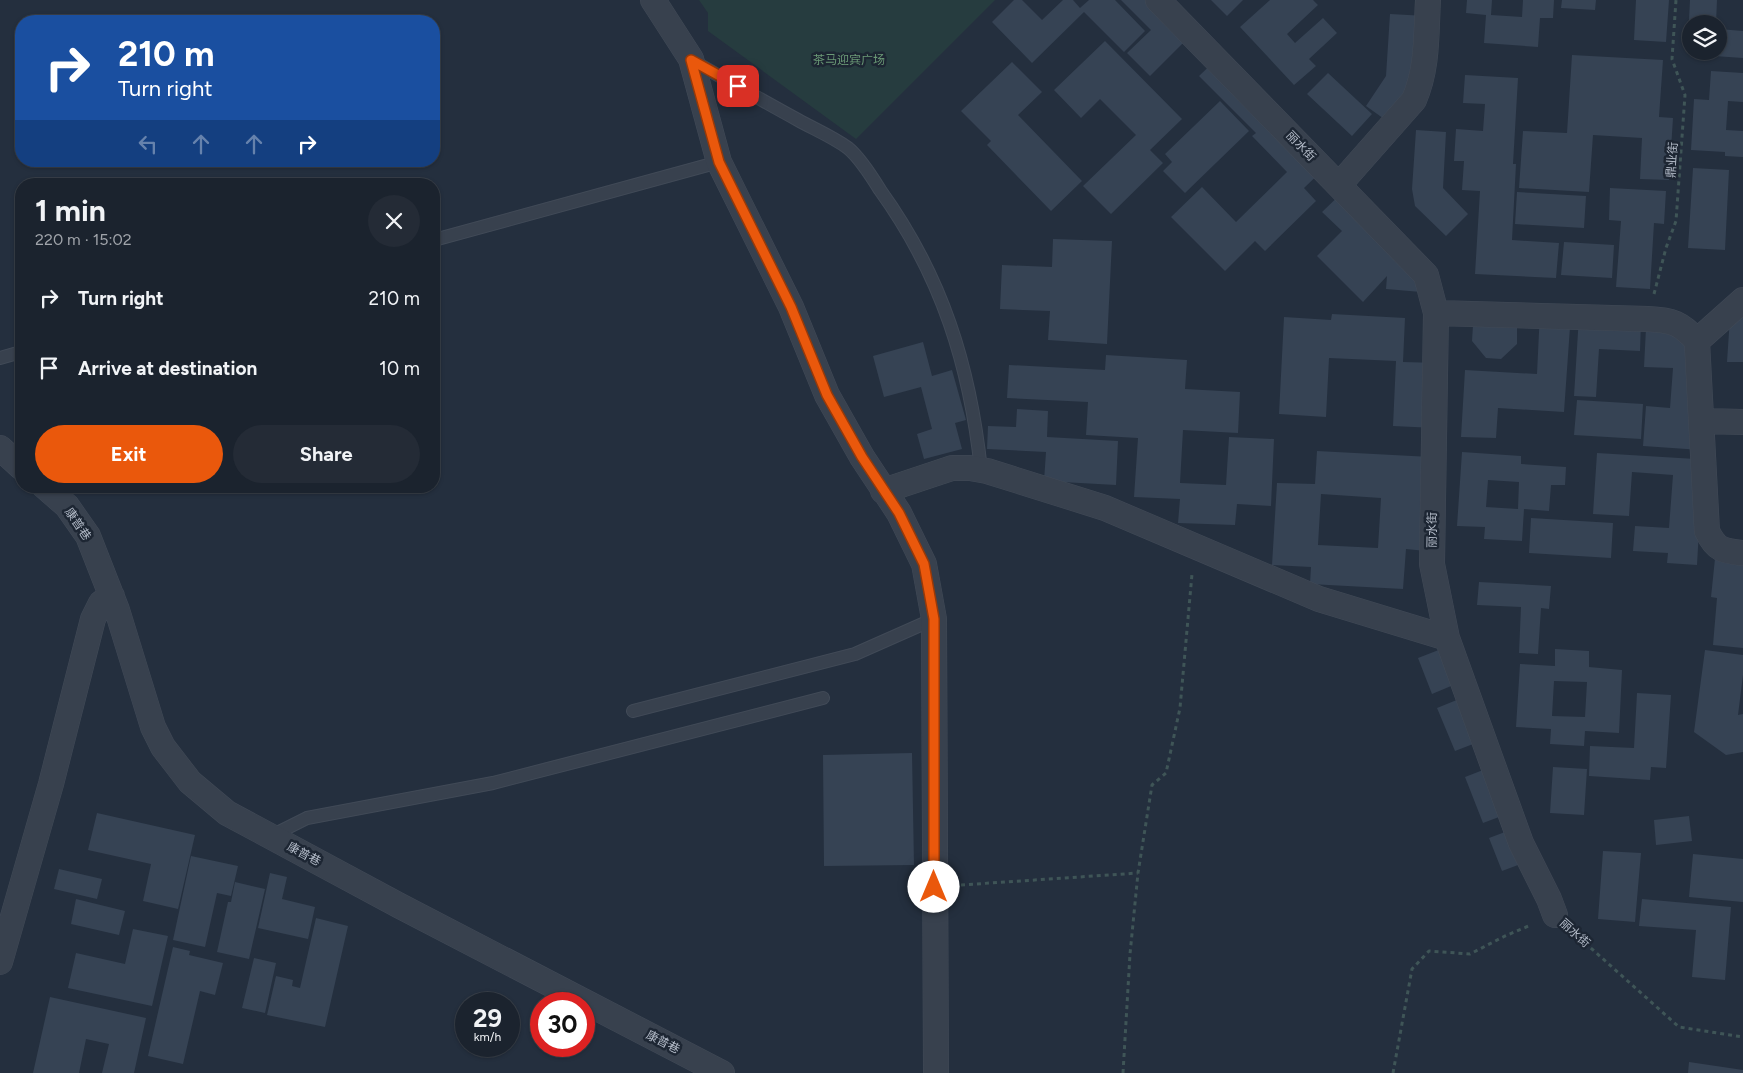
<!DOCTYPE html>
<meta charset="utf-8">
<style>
:root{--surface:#1b232e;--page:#242b36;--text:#f1f3f6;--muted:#a0a4aa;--line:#39404a;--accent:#ea580c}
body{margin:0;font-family:Figtree,"Noto Sans SC",sans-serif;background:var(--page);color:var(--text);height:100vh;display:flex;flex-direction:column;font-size:19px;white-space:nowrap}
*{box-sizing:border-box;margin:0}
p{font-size:16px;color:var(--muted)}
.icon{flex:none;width:28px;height:28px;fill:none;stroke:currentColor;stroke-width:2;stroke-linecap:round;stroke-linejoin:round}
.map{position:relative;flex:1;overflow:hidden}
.drawer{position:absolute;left:15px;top:178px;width:425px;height:315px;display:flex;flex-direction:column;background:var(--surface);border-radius:20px;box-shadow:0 1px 4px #0004,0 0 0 1px var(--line)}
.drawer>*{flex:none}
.top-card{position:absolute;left:15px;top:15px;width:425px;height:152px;border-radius:20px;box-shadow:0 1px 4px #0004,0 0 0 1px var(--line);background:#1a4fa0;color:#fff;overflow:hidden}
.controls{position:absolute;left:1682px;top:15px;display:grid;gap:10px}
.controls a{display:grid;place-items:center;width:45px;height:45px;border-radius:50%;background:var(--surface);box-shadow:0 1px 4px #0004,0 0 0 1px var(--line);font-size:25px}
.speed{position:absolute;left:455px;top:992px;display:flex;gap:10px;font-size:25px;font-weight:700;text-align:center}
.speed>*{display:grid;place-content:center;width:65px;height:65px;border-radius:50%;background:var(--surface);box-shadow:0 1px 4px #0004,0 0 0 1px var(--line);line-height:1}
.speed small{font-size:12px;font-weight:400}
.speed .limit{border:8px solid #d22;background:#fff;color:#111}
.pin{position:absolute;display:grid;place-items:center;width:42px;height:42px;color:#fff;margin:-21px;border-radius:10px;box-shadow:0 2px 8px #0006}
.me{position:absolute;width:55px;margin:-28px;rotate:0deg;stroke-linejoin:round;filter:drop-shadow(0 0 4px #0008)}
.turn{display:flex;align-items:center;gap:18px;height:105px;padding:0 20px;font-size:22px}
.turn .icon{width:65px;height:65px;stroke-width:2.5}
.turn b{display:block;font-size:35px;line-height:42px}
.lanes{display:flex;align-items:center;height:48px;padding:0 20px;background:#0003;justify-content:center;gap:25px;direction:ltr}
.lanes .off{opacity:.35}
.round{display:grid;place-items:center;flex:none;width:52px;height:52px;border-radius:26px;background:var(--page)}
.headline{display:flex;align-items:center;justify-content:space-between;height:85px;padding:0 20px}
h1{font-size:30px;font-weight:700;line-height:38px}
.primary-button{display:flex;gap:10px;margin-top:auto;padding:10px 20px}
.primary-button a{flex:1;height:58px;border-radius:30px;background:var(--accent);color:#fff;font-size:20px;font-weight:700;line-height:58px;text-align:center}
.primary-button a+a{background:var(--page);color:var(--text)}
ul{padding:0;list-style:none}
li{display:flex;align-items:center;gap:15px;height:70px;padding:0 20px}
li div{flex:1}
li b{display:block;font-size:19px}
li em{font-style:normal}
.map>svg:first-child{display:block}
</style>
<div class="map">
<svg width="1743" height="1073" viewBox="0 0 1743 1073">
<rect width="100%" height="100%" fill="#242f3e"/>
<!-- green -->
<path fill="#263c3f" d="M699,0H995L856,139L708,31V13Z"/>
<!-- building -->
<path fill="#364354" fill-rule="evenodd" d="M1014,0H1022L1042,20L1063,0H1073L1080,8L1089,0H1115L1145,31L1124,52L1084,12L1032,63L992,22Z
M1121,0H1164L1188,38L1150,76L1127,53L1151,30Z
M1211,0H1243L1227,16Z
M1270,0H1313L1318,5L1287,34L1295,43L1323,18L1337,33L1309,59L1316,66L1294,85L1240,27Z
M1467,0H1492L1491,15L1522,17L1523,0H1554L1553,18H1540L1538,47L1484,43L1486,15L1466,13Z
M1562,0H1596L1595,10L1561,8Z
M1636,0H1669L1666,42L1634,40Z
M1690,0H1717L1716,24H1691V40H1688Z
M1390,14L1426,16L1422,87L1394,126L1366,106L1386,76Z
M1719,29L1743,31V58L1714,56V51H1719Z
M1105,41L1182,119L1150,150L1163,163L1111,214L1083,186L1136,135L1100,99L1081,118L1054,90Z
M1224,52L1330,163L1304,188L1316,201L1265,251L1255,241L1225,271L1171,217L1202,187L1236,222L1287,172L1252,136L1256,133L1199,76Z
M1572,55L1663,60L1659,117L1673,118L1669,180L1640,179L1642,138L1593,135L1589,192L1519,188L1523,131L1567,133Z
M1012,62L1042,92L1018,115L1082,181L1051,211L987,145L991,141L961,111Z
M1711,71L1743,73V102L1728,101L1726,130L1743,131V157L1725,156V152L1691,150L1694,99L1709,100Z
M1328,73L1372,114L1352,136L1307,94Z
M1465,75L1518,78L1513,164H1516L1512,240L1559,243L1556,278L1475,274L1480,191L1462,190L1464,161H1454L1456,129L1483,131L1485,104L1463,103Z
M1220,101L1249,131L1185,193L1163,171L1172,162L1165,154Z
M1416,130L1446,132L1443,188L1468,214L1446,236L1415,206L1412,189Z
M1693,168L1729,170L1725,250L1688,248Z
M1348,187L1423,260L1421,292L1386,289L1387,276L1363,302L1317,256L1342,231L1322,212Z
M1610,188L1666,191L1664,224L1654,223L1650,289L1616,287L1621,221L1609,220Z
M1517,192L1586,196L1584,228L1515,224Z
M1053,239L1112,241L1107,344L1048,340L1050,311L1000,309L1002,265L1052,267Z
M1564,242L1614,245L1612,278L1561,275Z
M1731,302L1743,303V362H1727Z
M1540,311L1571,313L1564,412L1498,408L1496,438L1461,437L1465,370L1537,374Z
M1332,314L1405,318L1403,362L1439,363L1435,428L1393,426L1396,361L1329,358L1326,417L1279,414L1284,317L1331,320Z
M1579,316L1641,320L1640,351L1599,349L1596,397L1574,396Z
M1473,325L1517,328V344L1501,359L1486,358L1472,341Z
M1646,328L1700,331L1701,450L1643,446L1646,406L1670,408L1673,368L1644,367Z
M923,342L932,376L952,370L966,420L955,423L962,449L924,459L917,434L932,429L921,387L884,397L873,356Z
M1106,355L1187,360L1185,389L1240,392L1238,433L1183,430L1180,483L1226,485L1229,437L1274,439L1271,506L1237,504L1235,525L1178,523L1180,499L1134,497L1138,438L1086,435L1088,402L1007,398L1009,365L1105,370Z
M1577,400L1643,404L1641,439L1574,435Z
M1017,409L1048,411L1047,437L1118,441L1116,485L1044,481L1046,452L987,449L988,426L1016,427Z
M1317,451L1431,457L1426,551L1406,549L1403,589L1310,584L1311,567L1272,565L1277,483L1315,484ZM1321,494L1381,498L1378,548L1318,545Z
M1462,452L1521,456V464L1566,467L1565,485H1551L1549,511L1524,509L1522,541L1484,539L1485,527L1457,526ZM1488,480L1519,482L1518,509L1486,507Z
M1597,453L1712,460L1700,512L1697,565L1667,563L1668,553L1633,551L1635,526L1669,528L1673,475L1632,472L1629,516L1593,514Z
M1531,518L1613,523L1611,558L1529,553Z
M1716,549L1743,552V648L1713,645L1717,598L1711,597Z
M1479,582L1551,586L1549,609L1541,608L1538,654L1519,653L1521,607L1477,605Z
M1449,646L1463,681L1432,694L1418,658Z
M1555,649L1589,651V667L1622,670L1619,733L1585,731L1584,746L1550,744L1551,729L1516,727L1520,664L1555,666ZM1554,681L1587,682L1585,717L1552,716Z
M1705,650L1743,655V675L1738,715L1743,714V752L1726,755L1694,732Z
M1637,693L1671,695L1666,768L1651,767L1650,780L1589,776L1590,746L1634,748Z
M1469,695L1486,739L1455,751L1437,708Z
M912,753L914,865L824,866L823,755Z
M1496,765L1515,811L1483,823L1465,777Z
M1553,767L1587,769L1584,815L1550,813Z
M97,813L195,835L178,909L143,901L151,864L88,850Z
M1689,816L1692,841L1656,845L1654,820Z
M1521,826L1534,859L1502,871L1489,838Z
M1603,851L1641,853L1635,922L1598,919Z
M1693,854L1743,859V902L1689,897Z
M191,856L238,866L231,896L217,893L205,947L173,940Z
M59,869L102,879L97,899L54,889Z
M270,873L287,877L282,899L315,907L308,939L258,928Z
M235,882L265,889L249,959L217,952L228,902H231Z
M76,899L125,911L119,935L71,924Z
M1642,899L1731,907L1725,980L1692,977L1696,930L1639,926Z
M316,918L348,926L325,1027L267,1015L276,976L293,980L292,986L300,988Z
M133,929L168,936L152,1006L68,988L76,953L125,964Z
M173,947L190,951L189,955L223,963L215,995L200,991L183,1064L148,1056Z
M254,958L276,963L265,1013L242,1008Z
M50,997L146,1018L134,1073H102L109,1044L86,1039L79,1073H33Z
M1689,1062L1743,1070V1073H1688Z"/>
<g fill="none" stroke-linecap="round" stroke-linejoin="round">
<!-- lane casing -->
<g stroke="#414a57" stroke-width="14">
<path id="lane" d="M693,61C728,81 763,101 798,120C814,129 833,137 848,148C859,157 872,177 880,190C942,276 970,366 981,470
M434,240L719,162
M0,358L21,352
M633,711L855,654L934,619
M271,836L307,818L493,783L823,698"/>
</g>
<!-- street casing -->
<g stroke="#414a57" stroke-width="26">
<path id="street" d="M653,0L691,59L719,162L791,307L827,395L862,457L899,513L924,564L934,619L936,1073
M1158,0L1426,275L1436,313L1432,564L1447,638L1521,843L1549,899L1555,915
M1339,185L1414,100C1428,67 1426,36 1428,0
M1436,313L1648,319C1672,320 1681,323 1697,341L1707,531C1716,550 1723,551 1743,553
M1697,341L1743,300
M1702,421L1743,422
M0,448L21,467
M44,486L67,506L88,536L117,610L153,727L163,747L190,782L227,813L400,906L722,1073
M883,491L952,468H970L987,471L1105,508L1319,599L1447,638
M0,962L51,784L93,619L101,603L112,596"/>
</g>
<!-- path -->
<path stroke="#3f5557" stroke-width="3" stroke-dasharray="4 4" stroke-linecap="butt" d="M1654,294L1666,248L1676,221L1685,95L1672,59L1676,0
M961,885L1138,873
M1573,932L1679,1027L1743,1037
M1123,1073L1130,954L1138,873L1152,785L1166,773L1180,708L1192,574
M1393,1073L1412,969L1429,951L1470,954L1505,936L1531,925"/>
<!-- lane -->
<use href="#lane" stroke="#38414e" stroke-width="12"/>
<!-- street -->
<use href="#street" stroke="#38414e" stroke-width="25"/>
</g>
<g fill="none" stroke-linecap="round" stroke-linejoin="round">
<!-- route casing -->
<g stroke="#983908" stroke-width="12">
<path id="route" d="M738,86L691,60L719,162L791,307L827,395L862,457L899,513L924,564L934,619V887"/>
</g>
<!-- route -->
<use href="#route" stroke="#ea580c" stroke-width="9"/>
</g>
<g text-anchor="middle" stroke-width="5" stroke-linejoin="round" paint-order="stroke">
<!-- park labels -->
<g font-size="12" fill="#6b9a76" stroke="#1d2633">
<text x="849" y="64">茶马迎宾广场</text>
</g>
<!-- street labels -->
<g font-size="12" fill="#b4bcc9" stroke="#1d2633">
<text transform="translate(1301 146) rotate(46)" y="4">丽水街</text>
<text transform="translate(1672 160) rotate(-86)" y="4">鼎业街</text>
<text transform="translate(78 524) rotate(56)" y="4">康普巷</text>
<text transform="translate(1432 530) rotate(-89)" y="4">丽水街</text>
<text transform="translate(304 854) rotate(28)" y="4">康普巷</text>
<text transform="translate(1575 933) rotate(42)" y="4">丽水街</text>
<text transform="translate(663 1042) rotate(27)" y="4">康普巷</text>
</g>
</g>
</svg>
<div class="controls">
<a><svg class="icon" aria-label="layers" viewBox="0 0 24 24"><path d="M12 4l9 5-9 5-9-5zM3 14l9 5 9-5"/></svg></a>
</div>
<div class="speed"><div>29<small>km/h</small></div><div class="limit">30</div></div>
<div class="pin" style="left:738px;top:86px;background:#d93025"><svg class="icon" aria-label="arrive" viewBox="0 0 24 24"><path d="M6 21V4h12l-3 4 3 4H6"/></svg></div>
<svg class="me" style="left:934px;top:887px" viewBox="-20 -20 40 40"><circle r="19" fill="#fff"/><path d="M0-13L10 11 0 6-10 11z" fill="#ea580c"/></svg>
<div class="top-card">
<div class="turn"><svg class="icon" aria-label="right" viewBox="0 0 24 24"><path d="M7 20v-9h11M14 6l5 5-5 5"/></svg><div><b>210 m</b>Turn right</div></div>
<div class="lanes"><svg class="icon off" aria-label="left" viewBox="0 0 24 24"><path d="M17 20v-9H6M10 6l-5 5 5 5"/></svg><svg class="icon off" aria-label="ahead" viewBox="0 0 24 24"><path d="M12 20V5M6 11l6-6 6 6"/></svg><svg class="icon off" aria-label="ahead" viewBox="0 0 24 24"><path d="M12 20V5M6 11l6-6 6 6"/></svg><svg class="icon" aria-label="right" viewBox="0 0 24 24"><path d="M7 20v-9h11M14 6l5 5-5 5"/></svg></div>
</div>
<section class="drawer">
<div class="headline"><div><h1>1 min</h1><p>220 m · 15:02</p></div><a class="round"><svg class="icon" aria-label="close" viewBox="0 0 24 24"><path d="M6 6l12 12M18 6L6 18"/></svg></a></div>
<ul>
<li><svg class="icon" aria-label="right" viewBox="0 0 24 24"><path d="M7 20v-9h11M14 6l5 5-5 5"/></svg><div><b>Turn right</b></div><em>210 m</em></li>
<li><svg class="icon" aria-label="arrive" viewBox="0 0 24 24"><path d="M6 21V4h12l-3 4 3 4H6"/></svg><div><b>Arrive at destination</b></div><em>10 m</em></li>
</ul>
<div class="primary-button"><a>Exit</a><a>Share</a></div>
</section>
</div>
